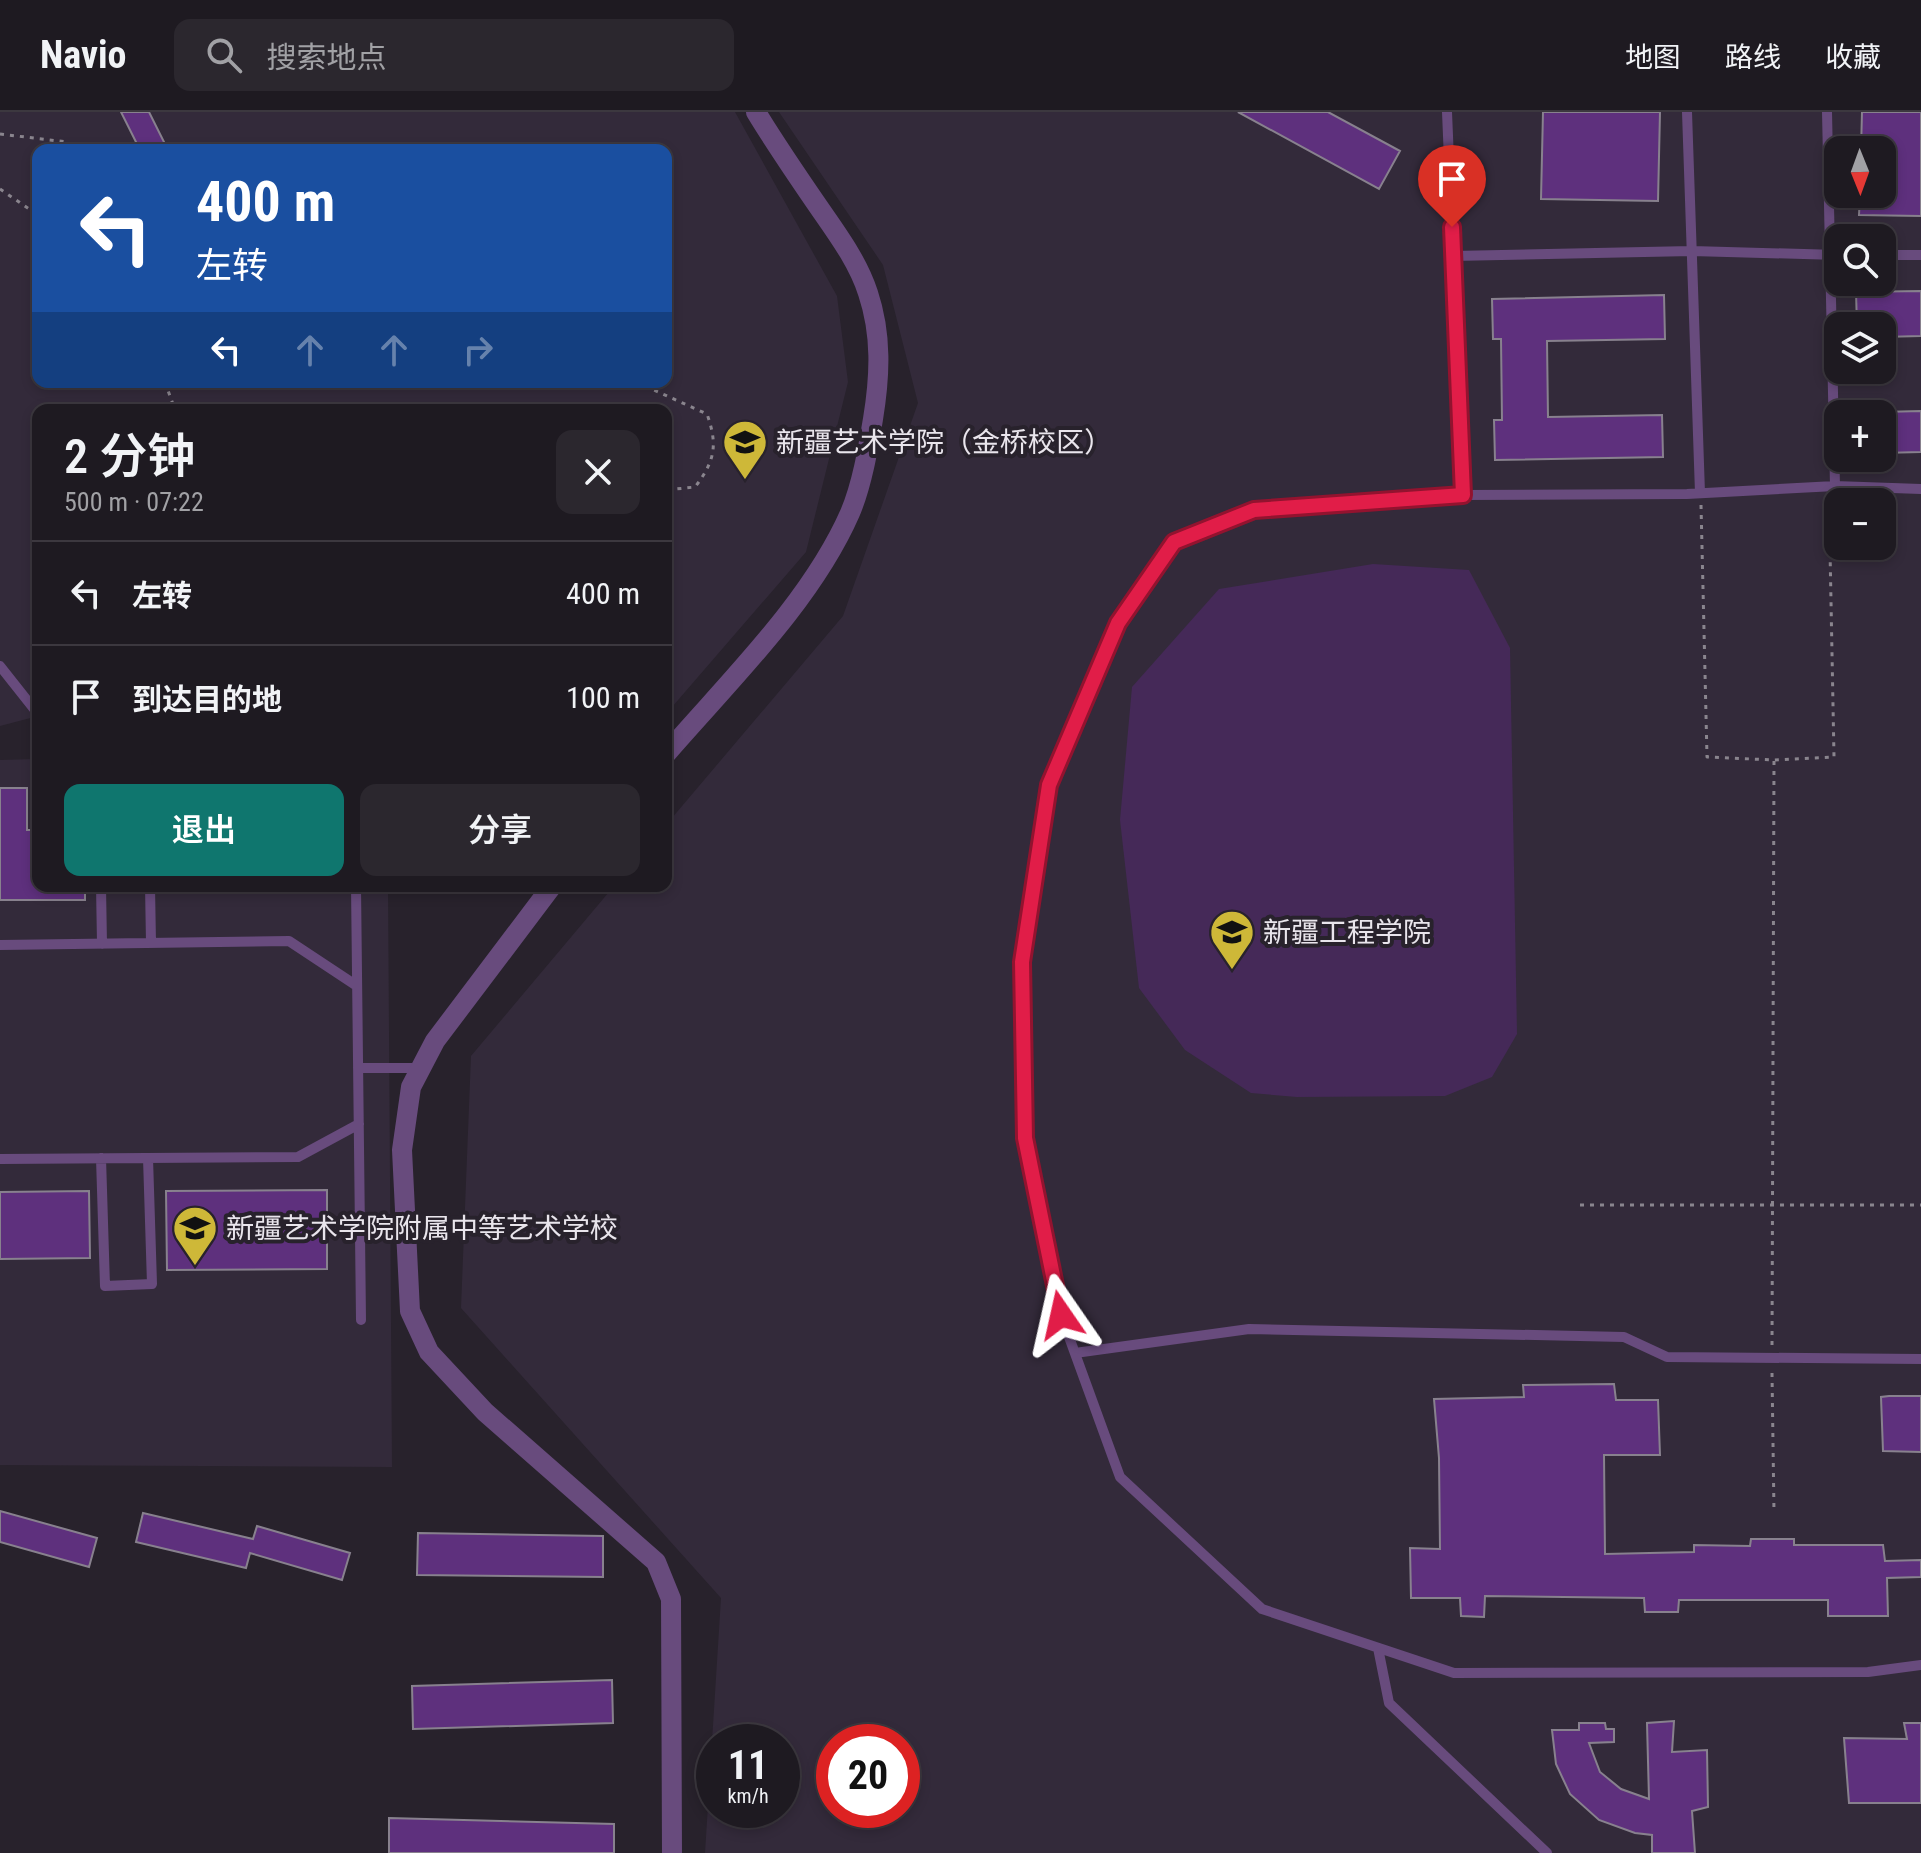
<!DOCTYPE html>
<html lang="zh">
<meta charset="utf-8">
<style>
:root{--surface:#1e1a21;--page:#2b272e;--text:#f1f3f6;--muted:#a1a1a5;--line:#3c383f;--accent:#0f766e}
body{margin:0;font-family:"Roboto Condensed","Noto Sans SC",sans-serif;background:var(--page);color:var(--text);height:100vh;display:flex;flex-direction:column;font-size:30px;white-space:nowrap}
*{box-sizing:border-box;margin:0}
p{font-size:26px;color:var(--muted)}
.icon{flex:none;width:44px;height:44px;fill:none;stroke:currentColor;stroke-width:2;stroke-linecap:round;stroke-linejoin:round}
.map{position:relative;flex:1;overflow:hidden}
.panel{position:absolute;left:32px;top:292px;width:640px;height:488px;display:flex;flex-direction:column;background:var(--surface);border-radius:16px;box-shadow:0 4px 12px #0003,0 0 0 2px var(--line)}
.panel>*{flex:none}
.banner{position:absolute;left:32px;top:32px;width:640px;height:244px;border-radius:16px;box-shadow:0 4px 12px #0003,0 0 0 2px var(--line);background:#1a4fa0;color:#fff;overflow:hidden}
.needle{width:52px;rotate:179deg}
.fabs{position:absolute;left:1824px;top:24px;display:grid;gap:16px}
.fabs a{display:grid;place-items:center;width:72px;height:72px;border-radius:16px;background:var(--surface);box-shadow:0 4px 12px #0003,0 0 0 2px var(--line);font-size:40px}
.speed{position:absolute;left:696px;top:1612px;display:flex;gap:16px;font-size:40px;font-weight:700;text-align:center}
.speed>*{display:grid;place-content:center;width:104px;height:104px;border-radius:50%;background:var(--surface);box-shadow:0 4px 12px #0003,0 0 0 2px var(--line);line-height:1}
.speed small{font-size:20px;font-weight:400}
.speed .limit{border:12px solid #d22;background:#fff;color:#111}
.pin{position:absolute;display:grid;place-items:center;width:68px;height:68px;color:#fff;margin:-82px -34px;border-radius:50% 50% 50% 0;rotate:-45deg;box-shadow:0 0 8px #0007}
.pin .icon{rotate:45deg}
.me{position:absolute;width:88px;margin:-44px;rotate:349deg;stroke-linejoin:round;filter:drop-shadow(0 0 6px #0008)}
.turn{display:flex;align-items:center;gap:28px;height:168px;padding:0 32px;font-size:36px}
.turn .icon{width:104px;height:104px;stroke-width:2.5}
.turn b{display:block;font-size:56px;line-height:68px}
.lanes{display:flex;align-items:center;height:76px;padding:0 32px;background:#0003;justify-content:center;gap:40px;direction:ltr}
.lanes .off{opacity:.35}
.round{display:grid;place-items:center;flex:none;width:84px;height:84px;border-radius:16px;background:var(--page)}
.headline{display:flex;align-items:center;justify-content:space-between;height:136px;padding:0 32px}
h1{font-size:48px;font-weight:600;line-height:60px}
.action{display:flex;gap:16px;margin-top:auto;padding:16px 32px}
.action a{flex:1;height:92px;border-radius:16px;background:var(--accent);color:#fff;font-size:32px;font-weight:600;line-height:92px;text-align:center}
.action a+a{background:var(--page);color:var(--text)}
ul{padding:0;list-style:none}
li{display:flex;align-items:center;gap:24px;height:104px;padding:0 32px;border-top:2px solid var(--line)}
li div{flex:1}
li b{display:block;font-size:30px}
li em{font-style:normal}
header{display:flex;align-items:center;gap:48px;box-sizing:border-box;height:112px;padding:0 40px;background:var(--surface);border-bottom:2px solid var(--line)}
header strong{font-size:38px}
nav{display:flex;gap:44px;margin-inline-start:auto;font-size:28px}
.search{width:560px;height:72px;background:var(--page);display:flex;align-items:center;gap:20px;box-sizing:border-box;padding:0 28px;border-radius:16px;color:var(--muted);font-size:30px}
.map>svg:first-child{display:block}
</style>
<header>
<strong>Navio</strong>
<div class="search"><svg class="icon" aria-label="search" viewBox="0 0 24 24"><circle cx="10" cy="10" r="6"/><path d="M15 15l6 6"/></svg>搜索地点</div>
<nav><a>地图</a><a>路线</a><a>收藏</a></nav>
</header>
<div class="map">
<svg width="1921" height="1741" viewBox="0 0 1921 1741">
<rect width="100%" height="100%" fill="#28222c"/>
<!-- built -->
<path fill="#332a3a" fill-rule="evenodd" d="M0,0H735L837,184L848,270L806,440L666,602V298H38V604L0,614ZM38,38H666V270H38Z
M779,0H1921V1741H705L721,1486L461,1196L471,944L614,774H666V713L843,504L918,291L883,153ZM1838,38H1882V82H1838ZM1838,126H1882V170H1838ZM1838,214H1882V258H1838ZM1838,302H1882V346H1838ZM1838,390H1882V434H1838ZM714,1630H782V1698H714ZM834,1630H902V1698H834Z
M38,647V774H388L392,1355L0,1353V648Z"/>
<!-- green -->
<path fill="#452958" d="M1373,452L1469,458L1510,536L1517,922L1492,965L1445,984L1297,985L1251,981L1185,938L1139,876L1120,708L1132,575L1219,477Z"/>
<!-- building -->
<path fill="#5e307d" stroke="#88818e" stroke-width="2" d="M121,0H149L168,38H140Z
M1238,0H1328L1400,39L1379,77Z
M1543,0H1660L1658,89L1541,87Z
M1862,0H1921V104L1859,103L1860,82H1882V38H1861Z
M1921,179V224L1882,225V214H1857L1856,180Z
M1664,183L1665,227L1547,229L1548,305L1662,303L1663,345L1495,348L1494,308H1502L1501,227H1493L1492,187Z
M1921,299V340L1882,341V300Z
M0,676H27V718H38V774H85V788H0Z
M327,1078V1157L167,1158L166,1079Z
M89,1079L90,1146L0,1147V1080Z
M1614,1272L1616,1288H1658L1660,1343H1604L1605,1442L1694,1440V1433L1750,1434L1751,1427H1794V1433H1883L1885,1449L1921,1448V1465L1887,1466L1888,1504H1828V1488H1679L1678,1500H1645L1644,1486L1485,1484L1484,1505L1461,1504L1460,1486H1411L1410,1436L1440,1437L1439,1346L1434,1287L1524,1285L1523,1273Z
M1889,1284H1921V1340L1883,1339L1881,1285Z
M0,1399L97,1426L89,1455L0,1430Z
M143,1401L253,1427L257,1414L350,1441L342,1468L250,1441L246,1456L136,1430Z
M418,1421L603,1424V1465L417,1463Z
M612,1568L613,1611L413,1617L412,1574Z
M1674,1609L1672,1640L1707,1638L1708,1695L1692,1699L1695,1741H1652V1723L1635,1721L1599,1708L1570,1682L1556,1652L1552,1618H1579V1611H1605L1606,1617H1614V1630L1589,1631L1600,1660L1621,1677L1649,1687L1647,1611Z
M1904,1611H1921V1691H1849L1844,1626L1907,1627Z
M389,1706L614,1712V1741H389Z"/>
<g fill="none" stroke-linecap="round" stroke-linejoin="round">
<!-- path -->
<path stroke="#8a858e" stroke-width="3" stroke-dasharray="4 6" stroke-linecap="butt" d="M0,22L67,30L76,38
M0,77L38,103
M165,270L175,298
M636,270L707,302C718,333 715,349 695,375L666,378
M1701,393L1707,645L1774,648L1834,645L1829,386
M1580,1093H1921
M1772,1233L1774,648
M1772,1261L1774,1401"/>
<!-- service -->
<path stroke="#684b7d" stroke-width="10" d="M1447,0L1463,383
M1687,0L1700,381
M1827,0L1835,374
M1882,143H1921
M1453,144L1692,139L1838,143
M1921,377L1835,374L1687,382L1463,383L1254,398L1174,430L1118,511L1049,673L1022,850L1025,1026L1061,1203L1120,1365L1262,1497L1454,1561L1868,1560L1921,1553
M0,554L38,602
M101,774L102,832
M150,774L151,831
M356,774L361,1208
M0,833L289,829L357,874
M358,956H421
M101,1046L105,1174L152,1172L148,1046
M0,1047L298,1045L359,1012
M1075,1241L1249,1217L1624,1225L1667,1245L1921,1247
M1378,1536L1389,1591L1547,1741"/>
<!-- minor -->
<path stroke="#684b7d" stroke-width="20" d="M666,642C729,569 811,490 850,401C862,373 868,337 873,307C880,264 882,223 868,181C858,150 838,123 820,97C798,65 776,33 756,0
M552,774L435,929L411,975L402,1038L410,1199L429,1240L485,1300L656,1450L671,1487L672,1741"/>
</g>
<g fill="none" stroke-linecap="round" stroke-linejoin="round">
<!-- route casing -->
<g stroke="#92132f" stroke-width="20">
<path id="route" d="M1061,1203L1025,1026L1022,850L1049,673L1118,511L1174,430L1254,398L1463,383L1452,115"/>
</g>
<!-- route -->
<use href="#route" stroke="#e11d48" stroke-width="14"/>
</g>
<!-- icons -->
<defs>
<g id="university-pin" transform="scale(2.3)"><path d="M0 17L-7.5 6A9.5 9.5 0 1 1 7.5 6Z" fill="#ceb838" stroke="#28222c"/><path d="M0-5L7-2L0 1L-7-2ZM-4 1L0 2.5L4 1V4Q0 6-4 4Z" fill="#111"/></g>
<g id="school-pin" transform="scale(2.3)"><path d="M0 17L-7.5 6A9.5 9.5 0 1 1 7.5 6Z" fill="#ceb838" stroke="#28222c"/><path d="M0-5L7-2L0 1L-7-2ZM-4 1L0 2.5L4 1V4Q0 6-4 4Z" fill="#111"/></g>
</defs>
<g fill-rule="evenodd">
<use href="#university-pin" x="745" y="330"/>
<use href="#university-pin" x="1232" y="820"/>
<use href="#school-pin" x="195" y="1116"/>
</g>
<g text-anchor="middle" stroke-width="8" stroke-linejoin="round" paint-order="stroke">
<!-- poi labels -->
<g font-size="28" fill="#e9e5ec" stroke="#28222c" text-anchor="start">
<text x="776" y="340">新疆艺术学院（金桥校区）</text>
<text x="1263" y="830">新疆工程学院</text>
<text x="226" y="1126">新疆艺术学院附属中等艺术学校</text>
</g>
</g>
</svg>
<div class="fabs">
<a><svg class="needle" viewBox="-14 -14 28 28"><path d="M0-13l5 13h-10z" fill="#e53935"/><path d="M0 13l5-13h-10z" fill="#a1a1a5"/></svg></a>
<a><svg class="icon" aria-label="search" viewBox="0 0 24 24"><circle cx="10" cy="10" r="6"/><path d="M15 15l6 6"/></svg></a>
<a><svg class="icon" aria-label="layers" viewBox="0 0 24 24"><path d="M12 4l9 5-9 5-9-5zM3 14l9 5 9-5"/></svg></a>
<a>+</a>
<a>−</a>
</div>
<div class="speed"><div>11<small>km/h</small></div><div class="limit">20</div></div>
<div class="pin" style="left:1452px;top:115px;background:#d93025"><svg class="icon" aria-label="arrive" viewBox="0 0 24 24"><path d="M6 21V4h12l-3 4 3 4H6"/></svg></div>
<svg class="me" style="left:1061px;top:1203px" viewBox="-20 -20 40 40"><path d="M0-17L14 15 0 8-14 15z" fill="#e11d48" stroke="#fff" stroke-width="4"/></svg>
<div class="banner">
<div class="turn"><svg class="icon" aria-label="left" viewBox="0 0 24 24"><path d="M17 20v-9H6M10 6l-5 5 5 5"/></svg><div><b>400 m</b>左转</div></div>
<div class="lanes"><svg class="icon" aria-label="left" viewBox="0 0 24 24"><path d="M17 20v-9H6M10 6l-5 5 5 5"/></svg><svg class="icon off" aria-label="ahead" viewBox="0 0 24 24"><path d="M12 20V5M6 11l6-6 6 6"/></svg><svg class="icon off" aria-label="ahead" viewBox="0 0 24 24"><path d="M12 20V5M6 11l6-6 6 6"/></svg><svg class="icon off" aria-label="right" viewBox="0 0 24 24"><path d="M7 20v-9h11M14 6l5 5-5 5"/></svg></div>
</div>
<section class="panel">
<div class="headline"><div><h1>2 分钟</h1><p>500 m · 07:22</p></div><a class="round"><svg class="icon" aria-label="close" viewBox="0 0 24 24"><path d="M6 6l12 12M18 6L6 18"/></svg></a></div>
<ul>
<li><svg class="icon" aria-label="left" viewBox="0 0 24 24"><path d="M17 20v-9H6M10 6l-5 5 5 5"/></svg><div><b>左转</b></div><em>400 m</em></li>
<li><svg class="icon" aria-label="arrive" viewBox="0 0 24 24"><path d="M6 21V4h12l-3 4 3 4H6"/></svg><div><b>到达目的地</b></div><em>100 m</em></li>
</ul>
<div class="action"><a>退出</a><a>分享</a></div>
</section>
</div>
